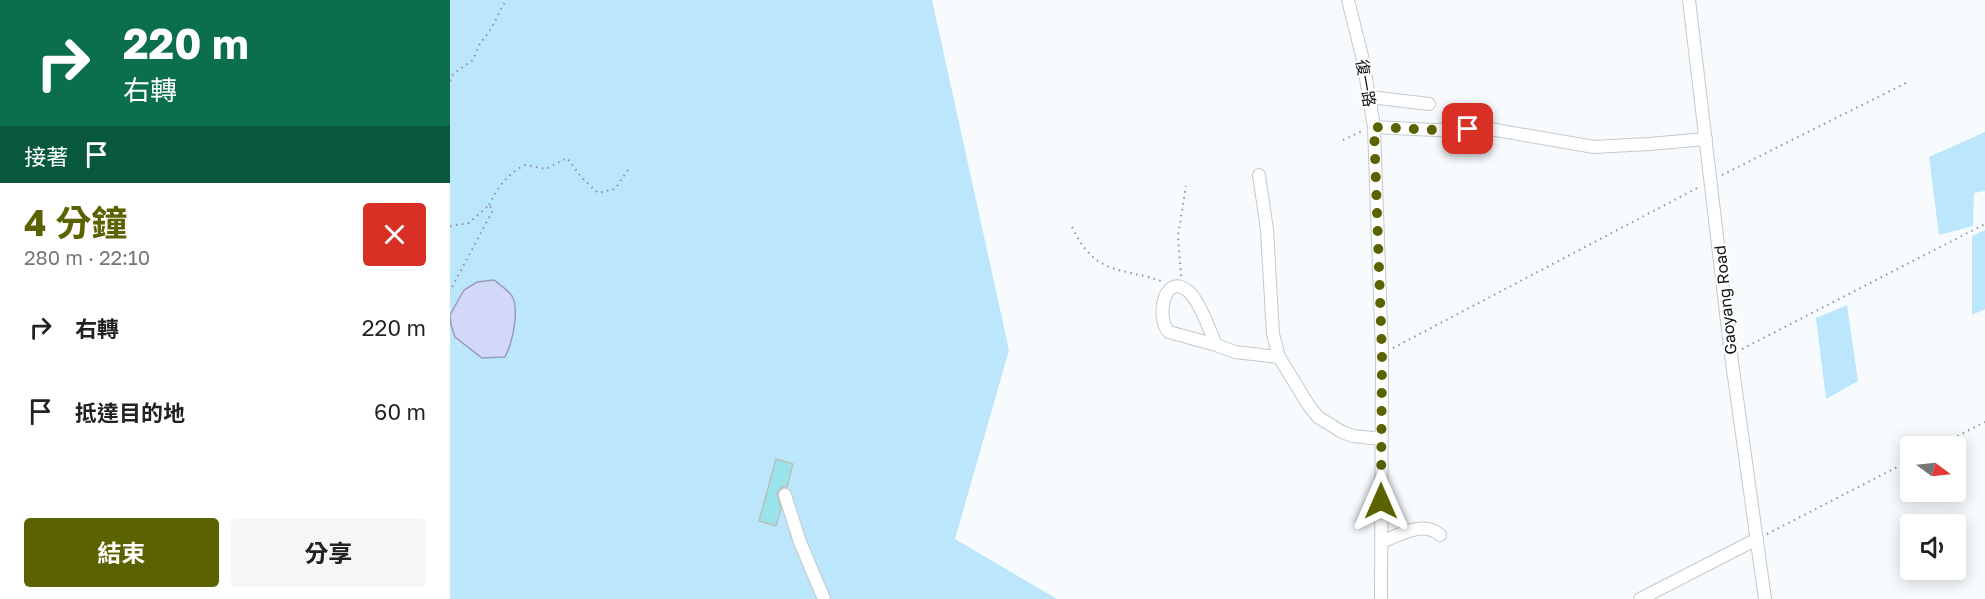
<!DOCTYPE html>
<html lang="zh-TW">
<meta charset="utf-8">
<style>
:root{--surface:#fff;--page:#f6f6f6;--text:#222;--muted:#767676;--accent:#5b6300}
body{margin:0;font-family:"Golos Text","Noto Sans TC",sans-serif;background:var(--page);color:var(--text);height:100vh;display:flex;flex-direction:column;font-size:22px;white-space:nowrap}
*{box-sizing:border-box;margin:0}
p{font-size:20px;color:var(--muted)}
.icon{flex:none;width:33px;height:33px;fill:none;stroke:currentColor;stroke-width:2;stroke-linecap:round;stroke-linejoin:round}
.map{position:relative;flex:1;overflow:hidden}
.sheet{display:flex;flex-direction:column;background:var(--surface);width:450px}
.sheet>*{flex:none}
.hud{background:#0b6e4f;color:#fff;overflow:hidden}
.needle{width:39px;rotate:105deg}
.buttons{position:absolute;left:1450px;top:436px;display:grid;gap:12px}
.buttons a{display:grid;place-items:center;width:66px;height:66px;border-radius:6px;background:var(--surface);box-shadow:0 3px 15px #0003;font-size:30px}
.pin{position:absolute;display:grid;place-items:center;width:51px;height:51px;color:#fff;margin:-26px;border-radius:12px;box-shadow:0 3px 9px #0006}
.me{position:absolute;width:66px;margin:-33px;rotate:0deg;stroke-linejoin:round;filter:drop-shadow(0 0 4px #0008)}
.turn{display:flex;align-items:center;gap:21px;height:126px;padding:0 24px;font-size:27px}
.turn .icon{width:78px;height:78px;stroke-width:2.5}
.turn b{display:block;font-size:42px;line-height:51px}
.then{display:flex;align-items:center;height:57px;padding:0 24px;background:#0003;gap:12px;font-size:22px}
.round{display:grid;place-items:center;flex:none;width:63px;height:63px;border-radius:6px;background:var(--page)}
.headline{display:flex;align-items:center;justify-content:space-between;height:102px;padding:0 24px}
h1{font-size:36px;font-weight:700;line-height:45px;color:var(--accent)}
.action{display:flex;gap:12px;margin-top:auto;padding:12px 24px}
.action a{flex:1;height:69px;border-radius:6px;background:var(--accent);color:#fff;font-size:24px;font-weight:700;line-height:69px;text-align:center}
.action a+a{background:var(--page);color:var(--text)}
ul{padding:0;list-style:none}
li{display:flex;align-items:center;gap:18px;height:84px;padding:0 24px}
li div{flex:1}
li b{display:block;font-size:22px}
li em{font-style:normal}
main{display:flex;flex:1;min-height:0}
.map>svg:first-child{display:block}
</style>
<main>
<section class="sheet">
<div class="hud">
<div class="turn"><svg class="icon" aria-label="right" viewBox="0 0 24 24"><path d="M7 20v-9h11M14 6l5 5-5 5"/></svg><div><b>220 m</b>右轉</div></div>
<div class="then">接著<svg class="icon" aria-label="arrive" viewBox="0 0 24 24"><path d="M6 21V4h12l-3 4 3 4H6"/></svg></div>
</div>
<div class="headline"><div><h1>4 分鐘</h1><p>280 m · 22:10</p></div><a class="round" style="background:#d93025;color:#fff"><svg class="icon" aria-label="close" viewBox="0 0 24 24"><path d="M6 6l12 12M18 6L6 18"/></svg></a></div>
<ul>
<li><svg class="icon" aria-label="right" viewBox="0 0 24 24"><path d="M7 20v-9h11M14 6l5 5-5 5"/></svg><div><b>右轉</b></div><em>220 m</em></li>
<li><svg class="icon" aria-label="arrive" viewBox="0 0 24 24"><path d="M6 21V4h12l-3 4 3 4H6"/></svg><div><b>抵達目的地</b></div><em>60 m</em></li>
</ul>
<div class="action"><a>結束</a><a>分享</a></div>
</section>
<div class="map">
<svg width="1535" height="599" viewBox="0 0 1535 599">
<rect width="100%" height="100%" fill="#f7fbfd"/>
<!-- green -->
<path fill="#bce6fb" d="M0,0H482L559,350L505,539L607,599H0Z
M1535,132V191L1524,193L1523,226L1489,235L1479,157Z
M1535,230V309L1522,315V236Z
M1397,305L1408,381L1376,399L1366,318Z"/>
<!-- water -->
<path fill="#d1d8f8" stroke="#989eb4" stroke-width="1.5" d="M44,280C49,284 58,290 62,296C70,310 62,344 55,357L32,358L5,337L1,325L0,315L14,290L27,282Z"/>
<!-- building -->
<path fill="#99e3ed" stroke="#babfbf" stroke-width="1.5" d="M326,459L343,464L337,487H332L327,493L331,509L326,526L309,521Z"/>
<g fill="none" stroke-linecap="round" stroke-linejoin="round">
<!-- minor casing -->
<g stroke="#c5c9cb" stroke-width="14">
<path id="minor" d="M898,0L913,60L924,127L932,354L931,599
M1239,0L1281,355L1315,599
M920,97L979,104
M924,127L985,130L1034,128L1144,147L1199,144L1256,139
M809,175L817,230L823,334L829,357L859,406L868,417L892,432L903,436L932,439
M766,345L719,332C705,319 714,267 741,294C751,305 760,331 766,345L785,352L829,357
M335,495L350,542L374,599
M931,542C950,535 973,520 990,535
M1190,599L1307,539"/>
</g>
<!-- path -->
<path stroke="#919495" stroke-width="2" stroke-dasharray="1.5 4.5" stroke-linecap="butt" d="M0,81L3,74L23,60L29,45L41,29L53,5L57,0
M893,140L912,131
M1272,175L1458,82
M39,205C48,187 57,174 75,165L96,169L117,158L132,178L148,193L165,189L180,167
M0,226L19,223L39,205L43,210L0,291
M622,227C646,277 669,266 714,282
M731,276L728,236L736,186
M943,348L1251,186
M1292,349L1535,224
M1486,447L1535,422
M1317,534L1461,460"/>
<!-- minor -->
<use href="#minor" stroke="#fff" stroke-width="12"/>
</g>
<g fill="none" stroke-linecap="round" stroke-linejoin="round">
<!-- route -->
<path stroke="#5b6300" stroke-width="10" stroke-dasharray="0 18" d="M931,501L932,354L924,127L985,130L1018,129"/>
</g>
<g text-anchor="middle" stroke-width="4.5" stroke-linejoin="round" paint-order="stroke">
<!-- street labels -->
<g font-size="16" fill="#131515" stroke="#fff">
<text transform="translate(916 83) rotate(80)" y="6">復一路</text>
<text transform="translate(1275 300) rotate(-96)" y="6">Gaoyang Road</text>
</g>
</g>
</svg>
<div class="buttons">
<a><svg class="needle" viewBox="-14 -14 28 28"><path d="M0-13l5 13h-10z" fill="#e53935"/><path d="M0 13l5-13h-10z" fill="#767676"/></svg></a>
<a><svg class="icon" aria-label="sound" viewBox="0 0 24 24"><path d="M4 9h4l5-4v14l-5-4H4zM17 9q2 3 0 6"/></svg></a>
</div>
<div class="pin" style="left:1018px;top:129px;background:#d93025"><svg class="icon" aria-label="arrive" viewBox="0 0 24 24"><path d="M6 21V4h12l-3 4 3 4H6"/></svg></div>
<svg class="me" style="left:931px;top:501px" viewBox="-20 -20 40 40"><path d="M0-17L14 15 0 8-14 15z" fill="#5b6300" stroke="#fff" stroke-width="4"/></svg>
</div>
</main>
